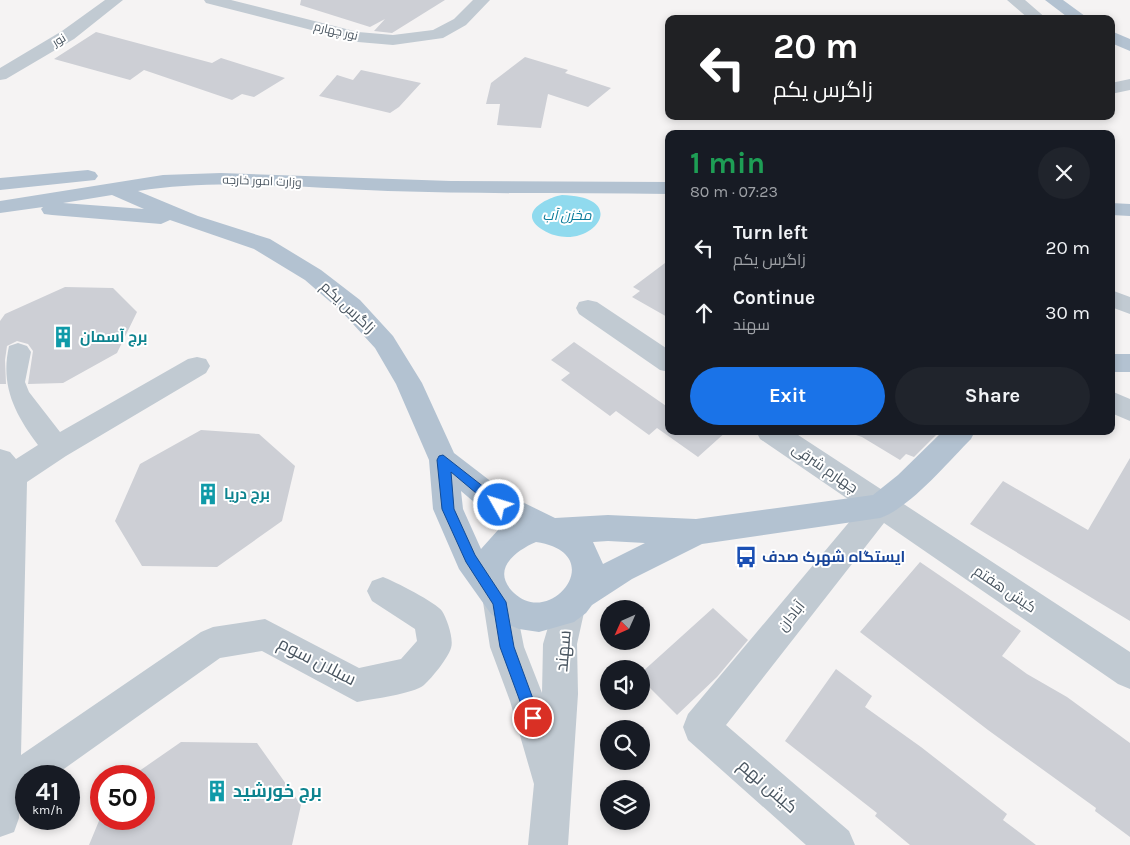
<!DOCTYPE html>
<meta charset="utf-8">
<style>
:root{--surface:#171b24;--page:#20242c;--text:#f1f3f6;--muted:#9ea1a6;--accent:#1a73e8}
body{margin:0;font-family:Karla,Cairo,sans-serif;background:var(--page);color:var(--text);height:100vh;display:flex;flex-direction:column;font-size:19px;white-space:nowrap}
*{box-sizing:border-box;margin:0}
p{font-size:16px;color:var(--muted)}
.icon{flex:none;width:28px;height:28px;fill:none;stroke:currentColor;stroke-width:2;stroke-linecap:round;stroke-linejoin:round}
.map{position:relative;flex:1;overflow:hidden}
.details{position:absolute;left:665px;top:130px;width:450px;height:305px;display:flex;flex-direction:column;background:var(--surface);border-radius:10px;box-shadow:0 2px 8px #0003}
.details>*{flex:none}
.top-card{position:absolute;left:665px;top:15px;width:450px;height:105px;border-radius:10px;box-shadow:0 2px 8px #0003;background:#202124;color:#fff;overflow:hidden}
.needle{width:32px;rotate:225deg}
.controls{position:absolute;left:600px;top:600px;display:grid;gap:10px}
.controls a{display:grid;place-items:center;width:50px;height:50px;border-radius:50%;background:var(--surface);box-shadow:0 2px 8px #0003;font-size:25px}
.speed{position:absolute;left:15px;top:765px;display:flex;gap:10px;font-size:25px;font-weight:700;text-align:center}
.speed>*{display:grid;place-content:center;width:65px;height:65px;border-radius:50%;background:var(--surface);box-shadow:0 2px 8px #0003;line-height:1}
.speed small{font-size:12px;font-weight:400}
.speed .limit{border:8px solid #d22;background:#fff;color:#111}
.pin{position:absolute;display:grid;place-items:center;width:42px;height:42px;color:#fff;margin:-21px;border:2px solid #fff;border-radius:50%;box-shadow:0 1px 5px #0007}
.me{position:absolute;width:55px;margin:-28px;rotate:309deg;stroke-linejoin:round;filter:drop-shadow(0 0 4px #0008)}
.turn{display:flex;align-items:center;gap:18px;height:105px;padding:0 25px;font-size:22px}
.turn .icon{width:65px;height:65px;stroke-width:2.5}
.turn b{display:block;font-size:35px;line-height:42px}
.round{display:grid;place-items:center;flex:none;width:52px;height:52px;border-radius:26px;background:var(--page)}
.summary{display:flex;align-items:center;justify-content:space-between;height:85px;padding:0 25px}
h1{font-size:30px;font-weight:700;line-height:38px;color:#1e9e55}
.primary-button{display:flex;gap:10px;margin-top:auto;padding:10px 25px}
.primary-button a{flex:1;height:58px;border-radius:30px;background:var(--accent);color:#fff;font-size:20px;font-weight:700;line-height:58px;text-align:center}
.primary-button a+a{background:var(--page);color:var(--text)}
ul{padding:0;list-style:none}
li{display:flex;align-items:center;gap:15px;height:65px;padding:0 25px}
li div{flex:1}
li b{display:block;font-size:19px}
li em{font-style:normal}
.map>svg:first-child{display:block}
</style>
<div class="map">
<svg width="1130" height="845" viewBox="0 0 1130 845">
<rect width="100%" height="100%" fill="#f5f3f3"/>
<!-- water -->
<path fill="#90daee" d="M562,195C637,197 587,257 543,230C516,214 545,198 562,195Z"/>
<!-- building -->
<path fill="#cdcfd5" d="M301,0H445L392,33L374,31L385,19L370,27L300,5Z
M96,32L212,63L221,58L285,78L254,97L242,94L232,100L144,70L130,80L54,59Z
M525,57L568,70L565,73L611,88L588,107L548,94L541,128L497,125L500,104H486L491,83Z
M361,70L421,83L399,107L390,113L319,96L337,75L353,80Z
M669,260V318L632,297L640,291L633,287Z
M65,287L113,288L137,312L117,353L63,383L28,384L33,351L28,344L17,341L7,346L5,360L6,384H0V321L5,314Z
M574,342L669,408V431H727L698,457L657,428L649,435L616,411L610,416L561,380L570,373L551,360Z
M201,430L259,434L295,466L282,521L217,567L142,566L115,521L140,464Z
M852,431H940L914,457L906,454L900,460L862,437L853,434Z
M1130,458V621L970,524L1003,481L1088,530Z
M920,562L1021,631L1002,656L1027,674L1067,697L1130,743V837L1095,811L1096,808L988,730L860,632Z
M713,608L748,640L717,677L677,715L641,679V673Z
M836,669L872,696L865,707L921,747L1007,814L1003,820L1036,845H910L875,816L877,813L785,741Z
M181,742L257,743L301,805L292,845H89L101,816V819H144V776H132Z"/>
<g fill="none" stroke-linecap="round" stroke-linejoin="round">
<!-- minor -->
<path fill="#c1cad2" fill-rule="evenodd" d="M105,0H123L74,39L6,79L0,80V68L62,31Z
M204,0H231L358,32L393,35L433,30L454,19L473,0H490L466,25L443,38L393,45L358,42L206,3Z
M1007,0H1025L1047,19H1029Z
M1130,79V90L1111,94V83Z
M1111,290L1130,297V314L1111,307Z
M588,300L597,302L669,350V372L660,370L579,314L576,308L579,302Z
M18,343L27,346L31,352L25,382L29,392L60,432L188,359L197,357L206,359L210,366L206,373L66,456L27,482L21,755L201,632L213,627L265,619L359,668L401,659L417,641L415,629L372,601L367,591L372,581L383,577C394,581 437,603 442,611C447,619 454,639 451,648C448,658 432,678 424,685C413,694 372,699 357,702L262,651L220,658L54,776H26V796L20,801L19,818L14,832L0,837V449L10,452L16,459L38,445C15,414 0,386 9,346Z
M1111,391L1130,399V421L1111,413Z
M756,431H792L1130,652V689L1118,684L884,523L726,725L849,831L855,845H806L688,740L683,727L688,714L861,508L760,439Z
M499,587L511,592L515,602L524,647L542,693L543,644L557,597L569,593L581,597L585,608L577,644L578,694L568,845H528L534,784L510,701L490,647L483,602L487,592Z"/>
<!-- major -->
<path fill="#b3c2d1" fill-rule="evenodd" d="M1045,0H1063L1089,19H1070Z
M1111,31L1130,39V51L1111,43Z
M88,170L95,172L98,176L95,180L0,190V178Z
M221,173L451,181L669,182V194C575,193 482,194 388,191C307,188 218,178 138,191L198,216L270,239L321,270L360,300L393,336L422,383L454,453L510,496L555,518L608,515L696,519L873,495L898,475L943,431H975L971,439C948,462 910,508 880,518L702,544L632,579L592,605L586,613L574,622L539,632L519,629L507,624L491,614L459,569L433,509L429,460L396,384L375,348L342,312L305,280L254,249L170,220L161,224L52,215L44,214L41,209L43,207L0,213V201L163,175ZM112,195L144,209L63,203ZM461,491L488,514L511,525L498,530L481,549L463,509ZM608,541L645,543L603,564L593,542ZM536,542C611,553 551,629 514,593C490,570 515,551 536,542Z
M1111,203L1130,204V216L1111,215Z
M1111,354H1130V372H1111Z"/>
</g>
<!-- route -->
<path fill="#1a73e8" stroke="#114b97" d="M443,455L503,502L505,505L503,509L499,510L495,509L451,472L454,509L475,555L506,602L514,647L540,718L538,723L533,725L528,723L500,647L493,604L466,562L442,509L437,460L439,456Z"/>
<!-- icons -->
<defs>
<g id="building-bare" transform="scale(1.725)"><path d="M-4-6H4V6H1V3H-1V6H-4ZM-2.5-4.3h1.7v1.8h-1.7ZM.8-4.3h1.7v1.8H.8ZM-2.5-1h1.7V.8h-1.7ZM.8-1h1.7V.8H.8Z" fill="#0f9aa8" stroke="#fff" stroke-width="2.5" paint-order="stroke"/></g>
<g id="bus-bare" transform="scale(1.725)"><path d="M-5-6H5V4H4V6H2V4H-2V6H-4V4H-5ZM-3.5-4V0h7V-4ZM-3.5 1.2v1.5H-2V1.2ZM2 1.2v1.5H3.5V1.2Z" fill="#1a4fb4" stroke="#fff" stroke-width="2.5" paint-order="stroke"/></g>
</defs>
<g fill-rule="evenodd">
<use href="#building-bare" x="63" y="337"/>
<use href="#building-bare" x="208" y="494"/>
<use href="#bus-bare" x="746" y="557"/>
<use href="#building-bare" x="217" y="791"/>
</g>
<g text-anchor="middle" stroke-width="4" stroke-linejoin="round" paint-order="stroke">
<!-- far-street labels -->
<g font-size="12" fill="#4a5661" stroke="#fff">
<text transform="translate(336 31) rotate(13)" y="4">نور چهارم</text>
<text transform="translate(59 40) rotate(-31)" y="4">نور</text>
<text transform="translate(262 181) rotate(2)" y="4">وزارت امور خارجه</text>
</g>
<!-- far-water labels -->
<g font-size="14" font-style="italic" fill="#0c7c9b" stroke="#fff">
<text x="567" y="220">مخزن آب</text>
</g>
<!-- street labels -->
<g font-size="15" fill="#4a5661" stroke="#fff">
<text transform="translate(348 307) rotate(43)" y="5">زاگرس یکم</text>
<text transform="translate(825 468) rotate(34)" y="5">چهارم شرقی</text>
<text transform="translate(1005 589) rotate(34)" y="5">کیش هفتم</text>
<text transform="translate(791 616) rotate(-51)" y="5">آبادان</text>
</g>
<!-- culture labels -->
<g font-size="15" font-weight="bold" fill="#0d838f" stroke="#fff" text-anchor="start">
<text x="80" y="342">برج آسمان</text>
<text x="224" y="499">برج دریا</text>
</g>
<!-- transit labels -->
<g font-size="15" font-weight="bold" fill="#164399" stroke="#fff" text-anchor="start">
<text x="762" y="562">ایستگاه شهرک صدف</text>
</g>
<!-- near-street labels -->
<g font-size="18" fill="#4a5661" stroke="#fff">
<text transform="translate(563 651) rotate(-85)" y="6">سهند</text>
<text transform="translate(317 661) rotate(27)" y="6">سبلان سوم</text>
<text transform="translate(768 786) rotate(41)" y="6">کیش نهم</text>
</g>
<!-- near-culture labels -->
<g font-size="18" font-weight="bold" fill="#0d838f" stroke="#fff" text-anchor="start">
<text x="233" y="797">برج خورشید</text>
</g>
</g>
</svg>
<div class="controls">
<a><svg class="needle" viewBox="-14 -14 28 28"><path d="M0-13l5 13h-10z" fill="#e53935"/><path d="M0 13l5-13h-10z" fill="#9ea1a6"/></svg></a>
<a><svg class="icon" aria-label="sound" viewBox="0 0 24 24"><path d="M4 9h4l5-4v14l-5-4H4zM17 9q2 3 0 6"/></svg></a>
<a><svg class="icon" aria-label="search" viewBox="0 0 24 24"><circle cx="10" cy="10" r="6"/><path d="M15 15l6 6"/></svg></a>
<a><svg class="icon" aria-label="layers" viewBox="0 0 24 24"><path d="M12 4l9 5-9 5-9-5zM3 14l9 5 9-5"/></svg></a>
</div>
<div class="speed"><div>41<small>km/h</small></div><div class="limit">50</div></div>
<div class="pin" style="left:533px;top:718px;background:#d93025"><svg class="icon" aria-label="arrive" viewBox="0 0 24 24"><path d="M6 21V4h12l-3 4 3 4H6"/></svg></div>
<svg class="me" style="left:499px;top:505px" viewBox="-20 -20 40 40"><circle r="17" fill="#1a73e8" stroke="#fff" stroke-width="3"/><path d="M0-11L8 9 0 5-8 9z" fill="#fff"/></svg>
<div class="top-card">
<div class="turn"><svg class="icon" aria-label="left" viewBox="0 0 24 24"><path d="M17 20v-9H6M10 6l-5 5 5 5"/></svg><div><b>20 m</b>زاگرس یکم</div></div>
</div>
<section class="details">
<div class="summary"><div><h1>1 min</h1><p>80 m · 07:23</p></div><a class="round"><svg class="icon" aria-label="close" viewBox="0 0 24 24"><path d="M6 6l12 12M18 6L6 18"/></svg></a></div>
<ul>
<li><svg class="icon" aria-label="left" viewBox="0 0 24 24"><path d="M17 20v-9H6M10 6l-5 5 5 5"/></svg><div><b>Turn left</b><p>زاگرس یکم</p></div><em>20 m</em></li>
<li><svg class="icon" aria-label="ahead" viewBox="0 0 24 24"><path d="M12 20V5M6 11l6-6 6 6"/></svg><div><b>Continue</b><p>سهند</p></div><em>30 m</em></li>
</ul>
<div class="primary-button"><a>Exit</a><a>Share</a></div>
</section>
</div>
